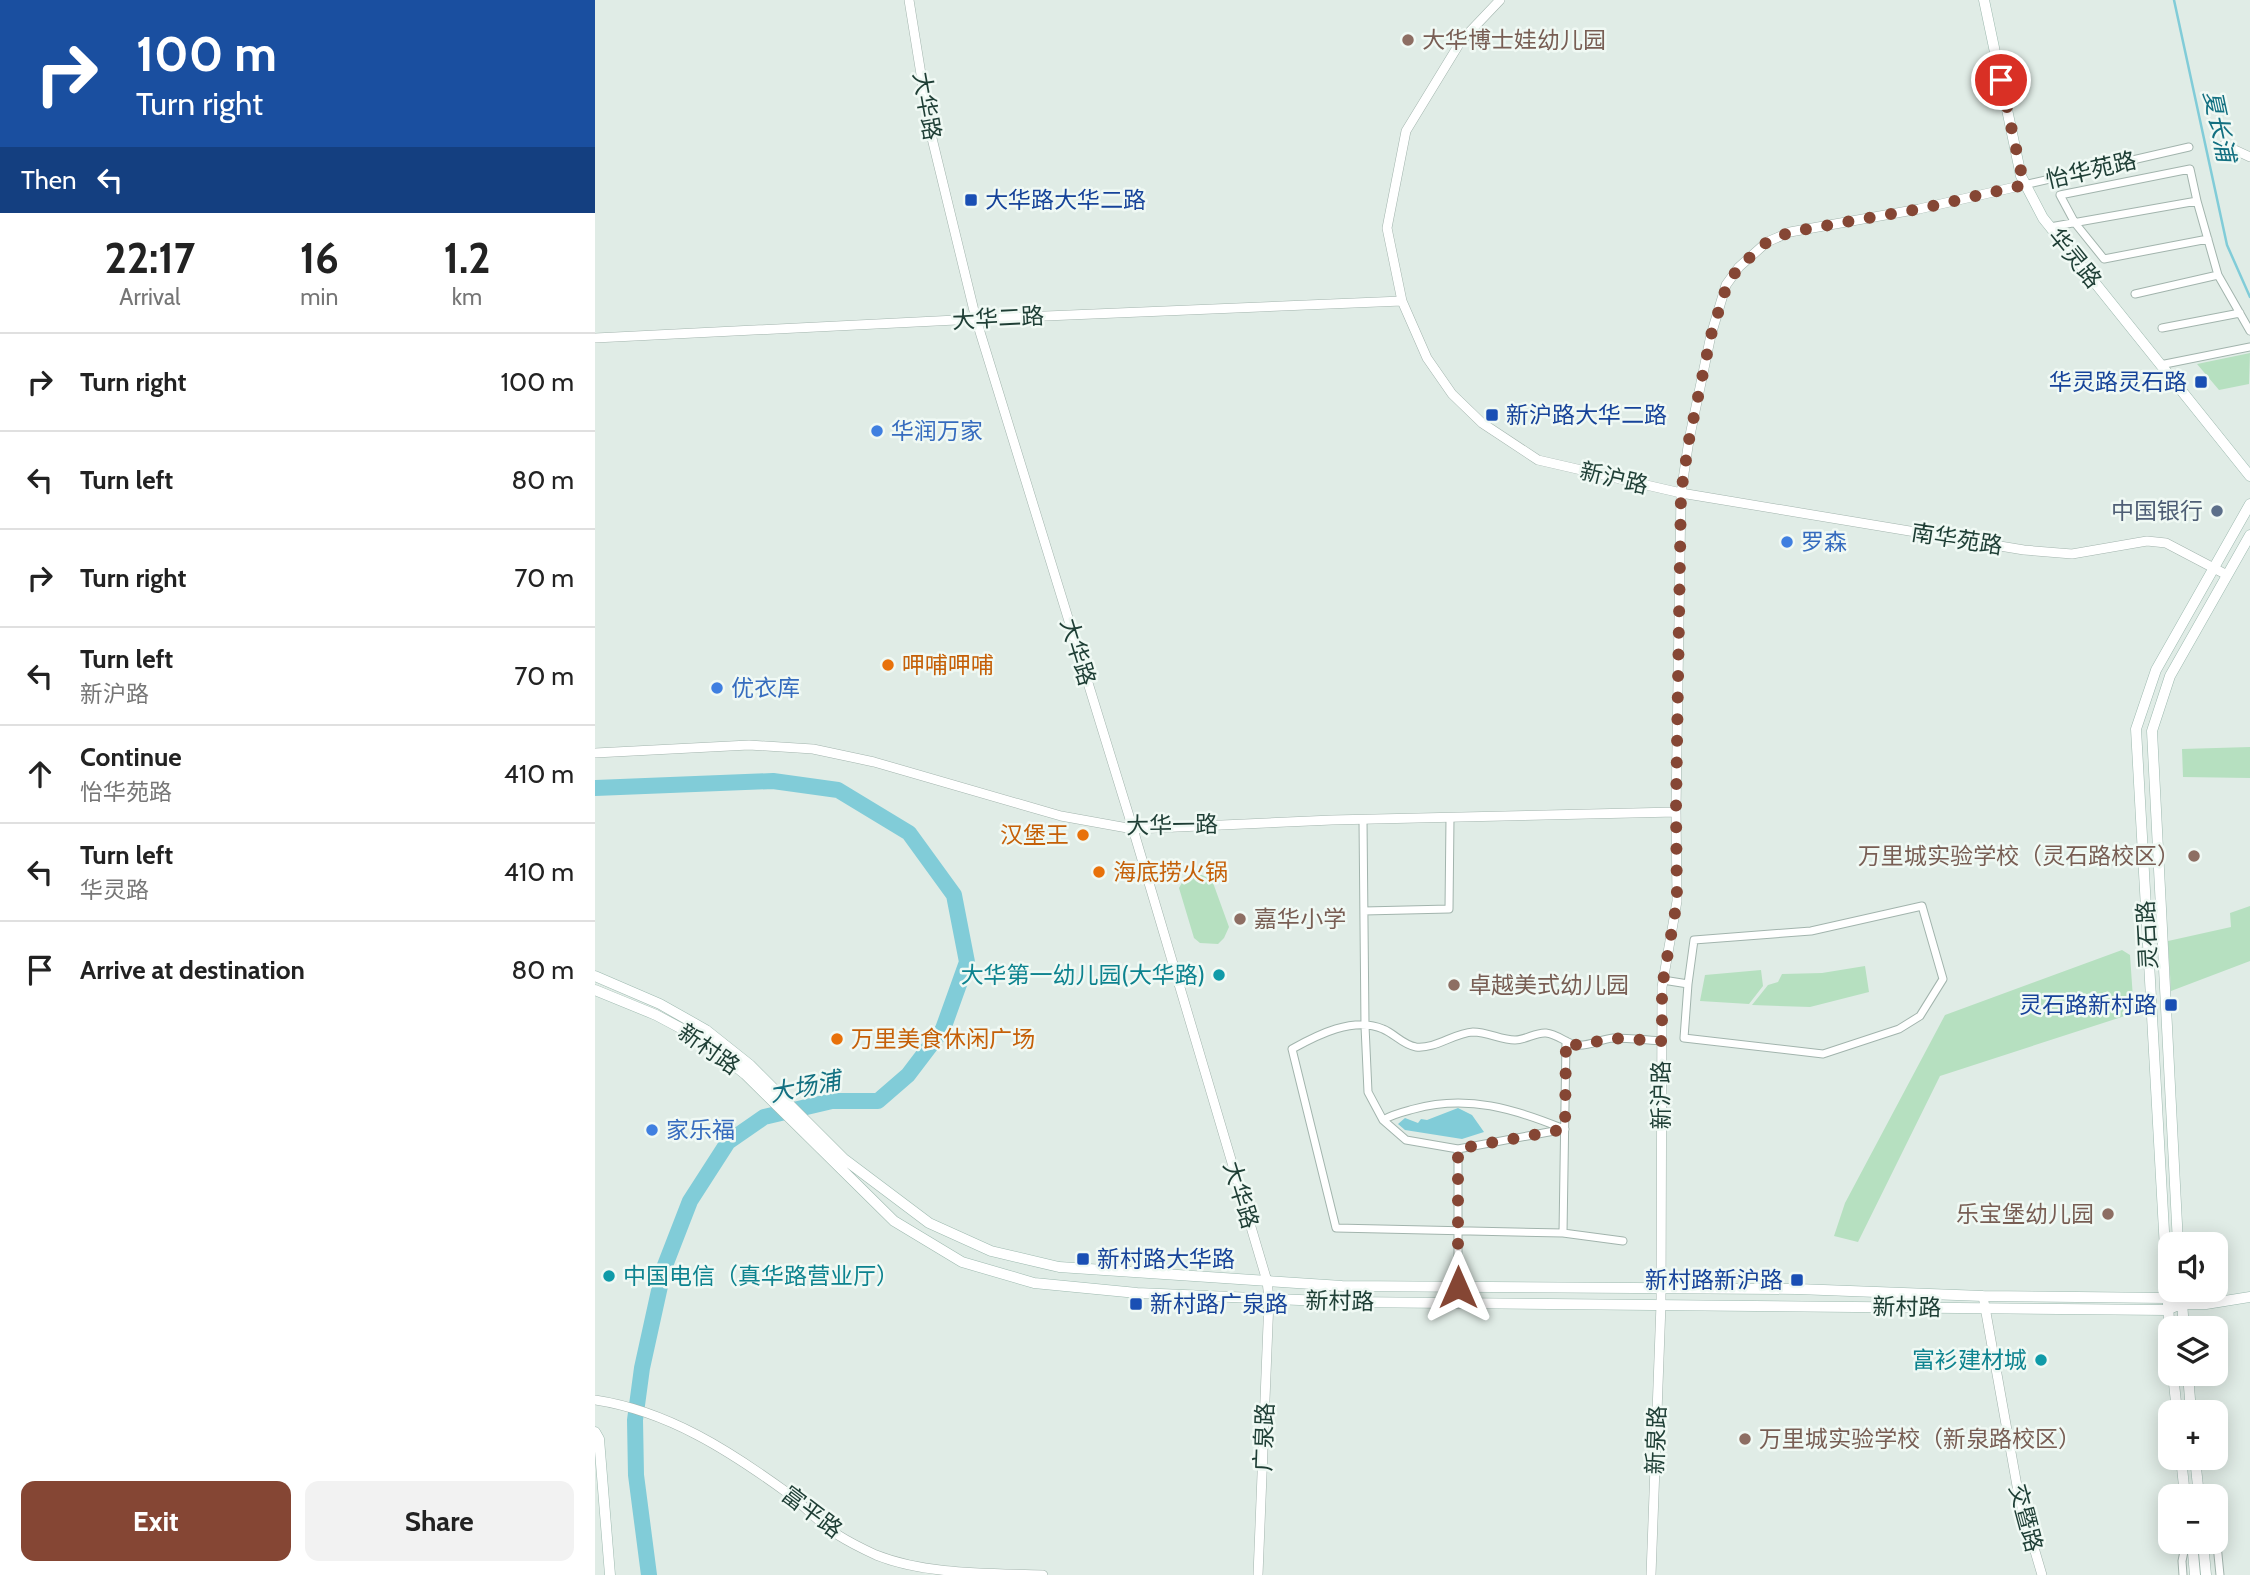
<!DOCTYPE html>
<meta charset="utf-8">
<style>
:root{--surface:#fff;--page:#f2f2f2;--text:#222;--muted:#767676;--line:#e0e0e0;--accent:#854634}
body{margin:0;font-family:Cabin,"Noto Sans SC",sans-serif;background:var(--page);color:var(--text);height:100vh;display:flex;flex-direction:column;font-size:26px;white-space:nowrap}
*{box-sizing:border-box;margin:0}
p{font-size:23px;color:var(--muted)}
.icon{flex:none;width:38px;height:38px;fill:none;stroke:currentColor;stroke-width:2;stroke-linecap:round;stroke-linejoin:round}
.map{position:relative;flex:1;overflow:hidden}
.details{display:flex;flex-direction:column;background:var(--surface);width:595px}
.details>*{flex:none}
.top-card{background:#1a4fa0;color:#fff;overflow:hidden}
.tools{position:absolute;left:1563px;top:1232px;display:grid;gap:14px}
.tools a{display:grid;place-items:center;width:70px;height:70px;border-radius:14px;background:var(--surface);box-shadow:0 4px 18px #0003;font-size:35px}
.pin{position:absolute;display:grid;place-items:center;width:60px;height:60px;color:#fff;margin:-30px;border:4px solid #fff;border-radius:50%;box-shadow:0 2px 7px #0007}
.me{position:absolute;width:77px;margin:-38px;rotate:0deg;stroke-linejoin:round;filter:drop-shadow(0 0 5px #0008)}
.turn{display:flex;align-items:center;gap:24px;height:147px;padding:0 21px;font-size:32px}
.turn .icon{width:91px;height:91px;stroke-width:2.5}
.turn b{display:block;font-size:49px;line-height:60px}
.then{display:flex;align-items:center;height:66px;padding:0 21px;background:#0003;gap:14px;font-size:26px}
.eta{display:flex;justify-content:space-evenly;align-items:center;height:119px;text-align:center}
.eta b{font-size:42px;font-weight:800;line-height:49px}
.action{display:flex;gap:14px;margin-top:auto;padding:14px 21px}
.action a{flex:1;height:80px;border-radius:14px;background:var(--accent);color:#fff;font-size:28px;font-weight:800;line-height:80px;text-align:center}
.action a+a{background:var(--page);color:var(--text)}
ul{padding:0;list-style:none}
li{display:flex;align-items:center;gap:21px;height:98px;padding:0 21px;border-top:2px solid var(--line)}
li div{flex:1}
li b{display:block;font-size:26px}
li em{font-style:normal}
main{display:flex;flex:1;min-height:0}
.map>svg:first-child{display:block}
</style>
<main>
<section class="details">
<div class="top-card">
<div class="turn"><svg class="icon" aria-label="right" viewBox="0 0 24 24"><path d="M7 20v-9h11M14 6l5 5-5 5"/></svg><div><b>100 m</b>Turn right</div></div>
<div class="then">Then<svg class="icon" aria-label="left" viewBox="0 0 24 24"><path d="M17 20v-9H6M10 6l-5 5 5 5"/></svg></div>
</div>
<div class="eta">
<div><b>22:17</b><p>Arrival</p></div>
<div><b>16</b><p>min</p></div>
<div><b>1.2</b><p>km</p></div>
</div>
<ul>
<li><svg class="icon" aria-label="right" viewBox="0 0 24 24"><path d="M7 20v-9h11M14 6l5 5-5 5"/></svg><div><b>Turn right</b></div><em>100 m</em></li>
<li><svg class="icon" aria-label="left" viewBox="0 0 24 24"><path d="M17 20v-9H6M10 6l-5 5 5 5"/></svg><div><b>Turn left</b></div><em>80 m</em></li>
<li><svg class="icon" aria-label="right" viewBox="0 0 24 24"><path d="M7 20v-9h11M14 6l5 5-5 5"/></svg><div><b>Turn right</b></div><em>70 m</em></li>
<li><svg class="icon" aria-label="left" viewBox="0 0 24 24"><path d="M17 20v-9H6M10 6l-5 5 5 5"/></svg><div><b>Turn left</b><p>新沪路</p></div><em>70 m</em></li>
<li><svg class="icon" aria-label="ahead" viewBox="0 0 24 24"><path d="M12 20V5M6 11l6-6 6 6"/></svg><div><b>Continue</b><p>怡华苑路</p></div><em>410 m</em></li>
<li><svg class="icon" aria-label="left" viewBox="0 0 24 24"><path d="M17 20v-9H6M10 6l-5 5 5 5"/></svg><div><b>Turn left</b><p>华灵路</p></div><em>410 m</em></li>
<li><svg class="icon" aria-label="arrive" viewBox="0 0 24 24"><path d="M6 21V4h12l-3 4 3 4H6"/></svg><div><b>Arrive at destination</b></div><em>80 m</em></li>
</ul>
<div class="action"><a>Exit</a><a>Share</a></div>
</section>
<div class="map">
<svg width="1655" height="1575" viewBox="0 0 1655 1575">
<rect width="100%" height="100%" fill="#e0ece6"/>
<!-- green -->
<path fill="#b6e0c0" d="M1655,353L1654,384L1624,390L1602,364Z
M1655,747V778L1588,777L1587,749Z
M597,875H607L617,880L634,927L629,938L623,944L605,943L599,938L584,888L589,879Z
M1655,906V961L1576,991L1573,941L1636,927L1635,913Z
M1527,950L1535,955L1539,1013L1345,1076L1263,1242L1239,1236L1250,1203L1350,1015Z
M1270,966L1274,992L1215,1007L1157,1005L1173,985L1183,982L1187,974L1227,973Z
M1166,970L1168,986L1154,1004L1105,1001L1110,975Z"/>
<!-- water -->
<path fill="#81ccd8" d="M863,1108L877,1115L889,1132L867,1139L810,1130L803,1124L810,1118L823,1123L826,1119L832,1120Z"/>
<g fill="none" stroke-linecap="round" stroke-linejoin="round">
<!-- stream -->
<path stroke="#81ccd8" stroke-width="2.5" d="M1579,0L1632,245L1655,297"/>
<!-- river -->
<path stroke="#81ccd8" stroke-width="16" d="M0,788L178,781L243,790L314,833L359,895L372,962L348,1029L313,1075L283,1101H237L169,1117L133,1142L95,1201L69,1268L47,1368L40,1420L41,1475L54,1575"/>
<!-- minor casing -->
<g stroke="#a2b4ad" stroke-width="9">
<path id="minor" d="M1429,185L1594,147
M1602,201L1595,169L1465,195L1480,223L1509,259L1613,239
M1455,227L1602,201L1623,275L1655,331
M1540,294L1623,275
M1567,328L1645,313
M1565,365L1655,347
M768,820L770,1026L773,1092L788,1120L811,1140L863,1149L970,1129
M769,911L854,909L855,818
M1068,980L1093,984L1089,1038L1228,1054L1304,1029L1325,1016L1348,979L1327,906L1216,931L1099,940L1093,984
M971,1041L968,1233L741,1228L697,1049C722,1035 759,1016 788,1029C800,1034 808,1045 821,1047C841,1049 859,1033 878,1032C893,1032 906,1040 920,1040C931,1040 941,1032 951,1033C962,1034 971,1043 981,1045C993,1047 1006,1039 1018,1038C1034,1038 1051,1040 1067,1041
M788,1120C798,1114 808,1112 819,1109C872,1094 920,1109 969,1129
M863,1149V1288
M968,1233L1028,1241
M1620,1524L1625,1575
M1588,1575L1587,1561L1591,1542"/>
</g>
<!-- tertiary casing -->
<g stroke="#a2b4ad" stroke-width="10">
<path id="tertiary" d="M314,0L335,130L381,319L538,829L672,1281L674,1299L663,1575
M905,0L866,41L811,131L792,228L807,301L832,358L857,394L887,423L943,460L1086,493L1429,550L1477,554L1552,541L1571,543L1632,575
M1629,145L1655,157
M0,338L381,319L807,301
M0,753L154,745L218,749L279,762L466,816L538,829L737,820L1081,812
M1388,1296L1424,1497L1447,1575
M0,1400C73,1411 135,1451 194,1494C211,1507 225,1524 243,1535C254,1542 268,1549 281,1555C331,1575 394,1573 448,1575
M1056,1575L1066,1304L1067,987L1082,901L1081,809L1086,493L1094,440L1116,335L1131,285L1144,267L1172,242L1195,232L1324,209L1429,185"/>
</g>
<!-- secondary casing -->
<g stroke="#9db9af" stroke-width="11">
<path id="secondary" d="M1389,0L1426,176L1448,218L1655,476
M0,976L65,1004L111,1030L155,1065L249,1159L334,1223L396,1251L464,1267L747,1286L1202,1289L1388,1296L1572,1298L1586,1304
M0,990L61,1015L108,1040L150,1074L299,1221L367,1262L439,1283L542,1293L751,1302L1572,1310L1586,1304H1611L1655,1297
M1583,1244L1557,731L1575,676L1655,535
M1586,1290L1589,1328
M1575,1339L1541,729L1561,670L1655,504
M1578,1374L1582,1412
M1593,1374L1596,1412
M0,1432L4,1439L15,1575
M1586,1458L1590,1496
M1600,1458L1604,1496
M1597,1542L1600,1575
M1608,1542L1611,1575"/>
</g>
<!-- minor -->
<use href="#minor" stroke="#fff" stroke-width="7"/>
<!-- tertiary -->
<use href="#tertiary" stroke="#fff" stroke-width="9"/>
<!-- secondary -->
<use href="#secondary" stroke="#fff" stroke-width="10"/>
</g>
<g fill="none" stroke-linecap="round" stroke-linejoin="round">
<!-- route -->
<path stroke="#854634" stroke-width="12" stroke-dasharray="0 21.6" d="M863,1287V1149L970,1129L971,1041L984,1046L1015,1038L1067,1041V987L1082,901L1081,809L1086,493L1094,440L1116,335L1132,285L1144,267L1172,242L1195,232L1324,209L1429,185L1406,80"/>
</g>
<!-- markers -->
<g fill="#8d6e63" stroke="#f0f9f4" stroke-width="2.5">
<circle cx="813" cy="40" r="7"/>
<circle cx="1599" cy="856" r="7"/>
<circle cx="645" cy="919" r="7"/>
<circle cx="859" cy="985" r="7"/>
<circle cx="1513" cy="1214" r="7"/>
<circle cx="1150" cy="1439" r="7"/>
</g>
<g fill="#1a4fb4" stroke="#f0f9f4" stroke-width="2.5">
<rect x="369" y="193" width="14" height="14" rx="3.5"/>
<rect x="1599" y="375" width="14" height="14" rx="3.5"/>
<rect x="890" y="408" width="14" height="14" rx="3.5"/>
<rect x="1569" y="998" width="14" height="14" rx="3.5"/>
<rect x="481" y="1252" width="14" height="14" rx="3.5"/>
<rect x="1195" y="1273" width="14" height="14" rx="3.5"/>
<rect x="534" y="1297" width="14" height="14" rx="3.5"/>
</g>
<g fill="#3f7fe0" stroke="#f0f9f4" stroke-width="2.5">
<circle cx="282" cy="431" r="7"/>
<circle cx="1192" cy="542" r="7"/>
<circle cx="122" cy="688" r="7"/>
<circle cx="57" cy="1130" r="7"/>
</g>
<circle fill="#5c6f8a" stroke="#f0f9f4" stroke-width="2.5" cx="1622" cy="511" r="7"/>
<g fill="#e8710a" stroke="#f0f9f4" stroke-width="2.5">
<circle cx="293" cy="665" r="7"/>
<circle cx="488" cy="835" r="7"/>
<circle cx="504" cy="872" r="7"/>
<circle cx="242" cy="1039" r="7"/>
</g>
<g fill="#0f9aa8" stroke="#f0f9f4" stroke-width="2.5">
<circle cx="624" cy="975" r="7"/>
<circle cx="14" cy="1276" r="7"/>
<circle cx="1446" cy="1360" r="7"/>
</g>
<g text-anchor="middle" stroke-width="5" stroke-linejoin="round" paint-order="stroke">
<!-- education labels -->
<g font-size="23" fill="#785e54" stroke="#f0f9f4" text-anchor="start">
<text x="827" y="48">大华博士娃幼儿园</text>
<text x="1585" y="864" text-anchor="end">万里城实验学校（灵石路校区）</text>
<text x="659" y="927">嘉华小学</text>
<text x="873" y="993">卓越美式幼儿园</text>
<text x="1499" y="1222" text-anchor="end">乐宝堡幼儿园</text>
<text x="1164" y="1447">万里城实验学校（新泉路校区）</text>
</g>
<!-- street labels -->
<g font-size="23" fill="#1e3e35" stroke="#f0f9f4">
<text transform="translate(332 106) rotate(80)" y="8">大华路</text>
<text transform="translate(1496 170) rotate(-13)" y="8">怡华苑路</text>
<text transform="translate(1480 258) rotate(51)" y="8">华灵路</text>
<text transform="translate(403 318) rotate(-3)" y="8">大华二路</text>
<text transform="translate(1019 478) rotate(13)" y="8">新沪路</text>
<text transform="translate(1362 539) rotate(9)" y="8">南华苑路</text>
<text transform="translate(483 652) rotate(73)" y="8">大华路</text>
<text transform="translate(577 825) rotate(-1)" y="8">大华一路</text>
<text transform="translate(1552 935) rotate(-93)" y="8">灵石路</text>
<text transform="translate(114 1049) rotate(35)" y="8">新村路</text>
<text transform="translate(1066 1095) rotate(-90)" y="8">新沪路</text>
<text transform="translate(646 1195) rotate(73)" y="8">大华路</text>
<text transform="translate(745 1301) rotate(1)" y="8">新村路</text>
<text transform="translate(1312 1307) rotate(1)" y="8">新村路</text>
<text transform="translate(669 1437) rotate(-88)" y="8">广泉路</text>
<text transform="translate(1061 1440) rotate(-88)" y="8">新泉路</text>
<text transform="translate(217 1512) rotate(37)" y="8">富平路</text>
<text transform="translate(1431 1518) rotate(75)" y="8">交暨路</text>
</g>
<!-- transit labels -->
<g font-size="23" fill="#164399" stroke="#f0f9f4" text-anchor="start">
<text x="390" y="208">大华路大华二路</text>
<text x="1592" y="390" text-anchor="end">华灵路灵石路</text>
<text x="911" y="423">新沪路大华二路</text>
<text x="1562" y="1013" text-anchor="end">灵石路新村路</text>
<text x="502" y="1267">新村路大华路</text>
<text x="1188" y="1288" text-anchor="end">新村路新沪路</text>
<text x="555" y="1312">新村路广泉路</text>
</g>
<!-- shop labels -->
<g font-size="23" fill="#366cbe" stroke="#f0f9f4" text-anchor="start">
<text x="296" y="439">华润万家</text>
<text x="1206" y="550">罗森</text>
<text x="136" y="696">优衣库</text>
<text x="71" y="1138">家乐福</text>
</g>
<!-- service labels -->
<g font-size="23" fill="#4e5e75" stroke="#f0f9f4" text-anchor="end">
<text x="1608" y="519">中国银行</text>
</g>
<!-- food labels -->
<g font-size="23" fill="#c56008" stroke="#f0f9f4" text-anchor="start">
<text x="307" y="673">呷哺呷哺</text>
<text x="474" y="843" text-anchor="end">汉堡王</text>
<text x="518" y="880">海底捞火锅</text>
<text x="256" y="1047">万里美食休闲广场</text>
</g>
<!-- culture labels -->
<g font-size="23" fill="#0d838f" stroke="#f0f9f4" text-anchor="end">
<text x="610" y="983">大华第一幼儿园(大华路)</text>
<text x="28" y="1284" text-anchor="start">中国电信（真华路营业厅）</text>
<text x="1432" y="1368">富衫建材城</text>
</g>
<!-- water labels -->
<g font-size="24" font-style="italic" fill="#127081" stroke="#f0f9f4">
<text transform="translate(1624 126) rotate(78)" y="8">夏长浦</text>
<text transform="translate(210 1087) rotate(-11)" y="8">大场浦</text>
</g>
</g>
</svg>
<div class="tools">
<a><svg class="icon" aria-label="sound" viewBox="0 0 24 24"><path d="M4 9h4l5-4v14l-5-4H4zM17 9q2 3 0 6"/></svg></a>
<a><svg class="icon" aria-label="layers" viewBox="0 0 24 24"><path d="M12 4l9 5-9 5-9-5zM3 14l9 5 9-5"/></svg></a>
<a>+</a>
<a>−</a>
</div>
<div class="pin" style="left:1406px;top:80px;background:#d93025"><svg class="icon" aria-label="arrive" viewBox="0 0 24 24"><path d="M6 21V4h12l-3 4 3 4H6"/></svg></div>
<svg class="me" style="left:863px;top:1287px" viewBox="-20 -20 40 40"><path d="M0-17L14 15 0 8-14 15z" fill="#854634" stroke="#fff" stroke-width="4"/></svg>
</div>
</main>
